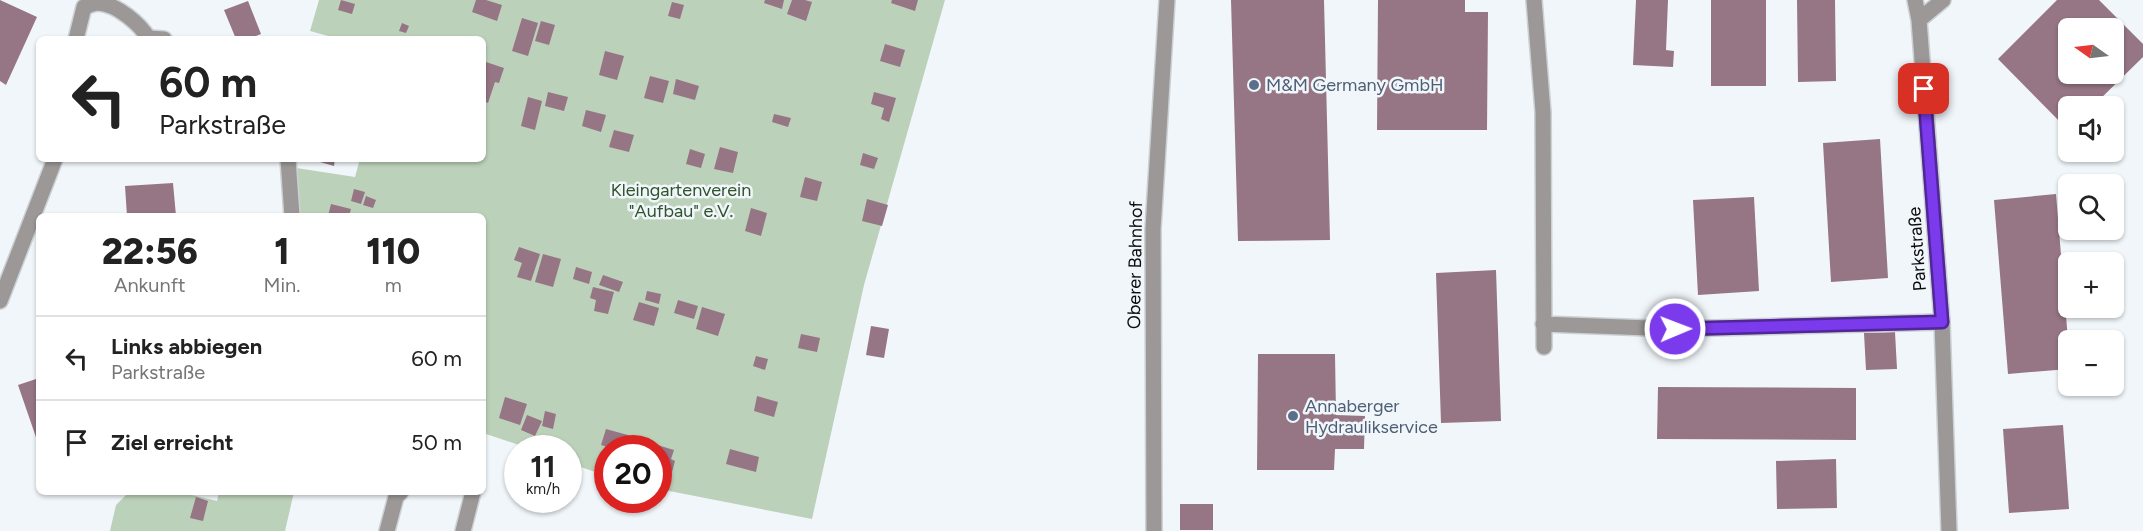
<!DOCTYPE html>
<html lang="de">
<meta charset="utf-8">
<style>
:root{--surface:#fff;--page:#f6f6f6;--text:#222;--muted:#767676;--line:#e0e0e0}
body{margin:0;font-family:Figtree,sans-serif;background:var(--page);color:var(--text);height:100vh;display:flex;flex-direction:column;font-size:22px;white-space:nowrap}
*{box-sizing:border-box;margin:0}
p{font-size:20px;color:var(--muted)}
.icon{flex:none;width:33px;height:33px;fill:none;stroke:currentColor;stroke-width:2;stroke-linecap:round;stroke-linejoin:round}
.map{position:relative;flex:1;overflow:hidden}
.drawer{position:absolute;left:36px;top:213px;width:450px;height:282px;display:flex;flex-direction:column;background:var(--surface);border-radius:9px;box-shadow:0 2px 4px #0004}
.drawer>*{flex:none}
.hud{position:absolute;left:36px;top:36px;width:450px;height:126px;border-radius:9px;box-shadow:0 2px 4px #0004;background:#fff;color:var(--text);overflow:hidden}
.needle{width:39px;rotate:284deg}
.buttons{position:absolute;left:2058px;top:18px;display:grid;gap:12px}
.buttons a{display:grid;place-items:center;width:66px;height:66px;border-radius:9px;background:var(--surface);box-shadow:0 2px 4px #0004;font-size:30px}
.speed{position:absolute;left:504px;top:435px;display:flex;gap:12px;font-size:30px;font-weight:700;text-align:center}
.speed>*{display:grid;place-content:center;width:78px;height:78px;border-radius:50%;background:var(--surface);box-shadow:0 2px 4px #0004;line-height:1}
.speed small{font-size:15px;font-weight:400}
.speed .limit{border:9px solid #d22;background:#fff;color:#111}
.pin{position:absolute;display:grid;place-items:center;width:51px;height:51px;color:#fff;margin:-26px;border-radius:12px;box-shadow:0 3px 9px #0006}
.me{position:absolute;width:66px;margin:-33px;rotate:89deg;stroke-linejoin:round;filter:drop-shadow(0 0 4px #0008)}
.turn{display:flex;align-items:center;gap:21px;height:126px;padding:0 24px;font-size:27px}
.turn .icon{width:78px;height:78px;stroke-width:2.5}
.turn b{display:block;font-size:42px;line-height:51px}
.eta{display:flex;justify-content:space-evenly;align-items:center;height:102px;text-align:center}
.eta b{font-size:36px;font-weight:800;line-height:42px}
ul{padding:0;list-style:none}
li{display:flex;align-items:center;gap:18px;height:84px;padding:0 24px;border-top:2px solid var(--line)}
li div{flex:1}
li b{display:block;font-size:22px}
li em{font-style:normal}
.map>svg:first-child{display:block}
</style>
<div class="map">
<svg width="2143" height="531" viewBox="0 0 2143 531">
<rect width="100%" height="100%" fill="#f1f6fa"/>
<!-- green -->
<path fill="#bcd1ba" d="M319,0H945L864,285L812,519L659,489L658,448H608L607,476L569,463L568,448H528L483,433V216H292L290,167L355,177L360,159H483V39H339L310,31Z
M129,492H179L217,501L219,492H294L285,531H110L116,505Z"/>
<!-- building -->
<path fill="#967585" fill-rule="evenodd" d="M0,0L37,17L6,85L0,81Z
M341,0L355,4L352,14L338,10Z
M476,0H486L502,5L497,21L472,12Z
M765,0H784L782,9L764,3Z
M792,0H805L812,2L806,21L787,14Z
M892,0H918L915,11L891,3Z
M1231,0H1324L1330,240L1238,241Z
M1378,0H1465V12H1488L1487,130H1377Z
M1636,0H1668L1666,50L1674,51L1673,67L1633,65Z
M1711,0H1766V86H1711Z
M1797,0H1835L1836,81L1798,82Z
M2057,0H2099L2143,44V57L2093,106H2068V130L1998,59ZM2068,28H2114V74H2068Z
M248,1L261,34L248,39H236L224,10Z
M672,2L684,5L680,19L668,16Z
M522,18L538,23L528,56L512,51Z
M541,21L555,25L549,45L535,41Z
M402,23L409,26L406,33L399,31Z
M885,44L905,50L900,67L880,61Z
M605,51L624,56L617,80L599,75Z
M483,61L504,68L499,83L495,82L488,103L483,101Z
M650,76L669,81L663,103L644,98Z
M676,79L699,86L695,100L673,94Z
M548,92L568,97L564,111L545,106Z
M874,92L896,98L889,122L881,119L884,108L871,104Z
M528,97L542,101L535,130L521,126Z
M586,110L606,115L601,132L582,126Z
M774,114L791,118L788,127L772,122Z
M614,130L634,135L629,152L609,147Z
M1880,139L1888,278L1831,282L1823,143Z
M720,147L738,152L733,173L714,169Z
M690,149L705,154L701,168L686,164Z
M863,153L878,158L874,169L860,165Z
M321,159H335L334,166L320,162Z
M805,177L822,182L817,201L800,197Z
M173,183L176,216H127L125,186Z
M354,189L365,192L361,204L351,201Z
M2056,194L2068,340V369L2008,374L1994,200Z
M366,196L376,200L373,208L363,205Z
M1754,197L1759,291L1698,295L1693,200Z
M867,199L888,205L882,226L862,221Z
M331,204L351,209L349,216H328Z
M751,208L767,213L761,236L745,231Z
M519,247L540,254L531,281L517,277L522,263L514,260Z
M543,254L561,259L553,287L535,282Z
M576,267L592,272L589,284L573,279Z
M1496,270L1501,421L1441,423L1436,273Z
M603,275L623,282L619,292L599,285Z
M593,287L614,292L608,314L594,311L596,300L590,298Z
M647,291L661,294L659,304L645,300Z
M678,300L698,306L694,319L674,313Z
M639,302L659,308L654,326L633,320Z
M702,307L725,314L718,336L696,329Z
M871,326L889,329L884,358L866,355Z
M1895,332L1897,369L1866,370L1864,333Z
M801,334L820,338L817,352L798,348Z
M1258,354H1335L1336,415L1365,416L1364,449H1335L1334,470H1257Z
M756,356L768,359L765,370L753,366Z
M39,378V446L18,385Z
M1658,387L1856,388V440L1657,439Z
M757,396L778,402L774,417L754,411Z
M505,397L527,404L520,425L499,418Z
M545,411L556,414L553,429L542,426Z
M527,415L542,421L535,436L521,430Z
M2063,425L2069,509L2009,513L2003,429Z
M606,429L635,437L632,448H612L601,445Z
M654,444L674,450L671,459L675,461L672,472L658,468V448H652Z
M730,449L759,457L756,472L726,464Z
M1836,459L1837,508L1777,509L1776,461Z
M196,497L208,501L203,521L190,518Z
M1180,504H1213V530H1180Z"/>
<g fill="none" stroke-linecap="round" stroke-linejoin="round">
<!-- service casing -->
<g stroke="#ccd1d4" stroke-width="18">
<path id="service" d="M1534,0L1543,112L1544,347
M149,38L164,39
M288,159L292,216
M1543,324L1675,329L1942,322
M387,531L396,497L401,492
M463,531L473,492"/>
</g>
<!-- minor casing -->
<g stroke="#ccd1d4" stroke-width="18">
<path id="minor" d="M1915,0L1919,20L1942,322L1949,531
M1919,20L1943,0
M76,39L84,7C88,6 94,3 98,3C117,4 140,24 149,39
M0,301L55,159
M1154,531L1153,229L1167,0"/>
</g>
<!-- service -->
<use href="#service" stroke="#9b9897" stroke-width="15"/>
<!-- minor -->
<use href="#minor" stroke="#9b9897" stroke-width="15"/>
</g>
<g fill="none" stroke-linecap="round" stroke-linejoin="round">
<!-- route casing -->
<g stroke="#51269a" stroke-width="15">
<path id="route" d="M1675,329L1942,322L1924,89"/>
</g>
<!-- route -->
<use href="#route" stroke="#7c3aed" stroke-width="10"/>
</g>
<!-- markers -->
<g fill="#5c6f8a" stroke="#f1f6fa" stroke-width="2">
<circle cx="1254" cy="85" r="6"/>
<circle cx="1293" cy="416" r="6"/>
</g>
<g text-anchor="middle" stroke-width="5" stroke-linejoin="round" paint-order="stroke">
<!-- service labels -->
<g font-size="18" fill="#4e5e75" stroke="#f1f6fa" text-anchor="start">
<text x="1266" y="91">M&amp;M Germany GmbH</text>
<text x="1305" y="412">Annaberger<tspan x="1305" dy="21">Hydraulikservice</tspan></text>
</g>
<!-- park labels -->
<g font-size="18" fill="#2f532d" stroke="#f1f6fa">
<text x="681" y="196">Kleingartenverein<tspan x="681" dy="21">"Aufbau" e.V.</tspan></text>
</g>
<!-- street labels -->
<g font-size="18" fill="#0b0c0e" stroke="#f1f6fa">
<text transform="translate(1917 249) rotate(-94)" y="6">Parkstraße</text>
<text transform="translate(1135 265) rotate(-89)" y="6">Oberer Bahnhof</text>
</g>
</g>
</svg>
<div class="buttons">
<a><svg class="needle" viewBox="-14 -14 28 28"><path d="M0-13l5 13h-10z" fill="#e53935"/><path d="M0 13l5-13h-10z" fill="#767676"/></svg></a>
<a><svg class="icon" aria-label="sound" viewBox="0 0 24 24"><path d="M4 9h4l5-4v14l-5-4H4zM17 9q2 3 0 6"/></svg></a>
<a><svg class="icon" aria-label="search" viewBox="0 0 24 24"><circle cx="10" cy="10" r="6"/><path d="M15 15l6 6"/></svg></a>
<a>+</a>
<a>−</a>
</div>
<div class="speed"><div>11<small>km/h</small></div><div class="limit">20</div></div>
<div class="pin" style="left:1924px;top:89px;background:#d93025"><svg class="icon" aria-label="arrive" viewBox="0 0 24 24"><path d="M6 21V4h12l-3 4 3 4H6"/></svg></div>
<svg class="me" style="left:1675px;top:329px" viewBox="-20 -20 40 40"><circle r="17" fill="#7c3aed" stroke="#fff" stroke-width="3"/><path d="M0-11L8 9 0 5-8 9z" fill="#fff"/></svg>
<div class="hud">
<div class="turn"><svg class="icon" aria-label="left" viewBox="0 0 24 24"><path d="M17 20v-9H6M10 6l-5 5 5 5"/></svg><div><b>60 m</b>Parkstraße</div></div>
</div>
<section class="drawer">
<div class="eta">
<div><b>22:56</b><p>Ankunft</p></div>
<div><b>1</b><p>Min.</p></div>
<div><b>110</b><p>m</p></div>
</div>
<ul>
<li><svg class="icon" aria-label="left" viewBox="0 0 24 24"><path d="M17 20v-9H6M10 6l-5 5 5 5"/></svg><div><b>Links abbiegen</b><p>Parkstraße</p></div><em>60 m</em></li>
<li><svg class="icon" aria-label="arrive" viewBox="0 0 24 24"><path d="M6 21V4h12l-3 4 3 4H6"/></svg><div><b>Ziel erreicht</b></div><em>50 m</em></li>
</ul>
</section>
</div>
